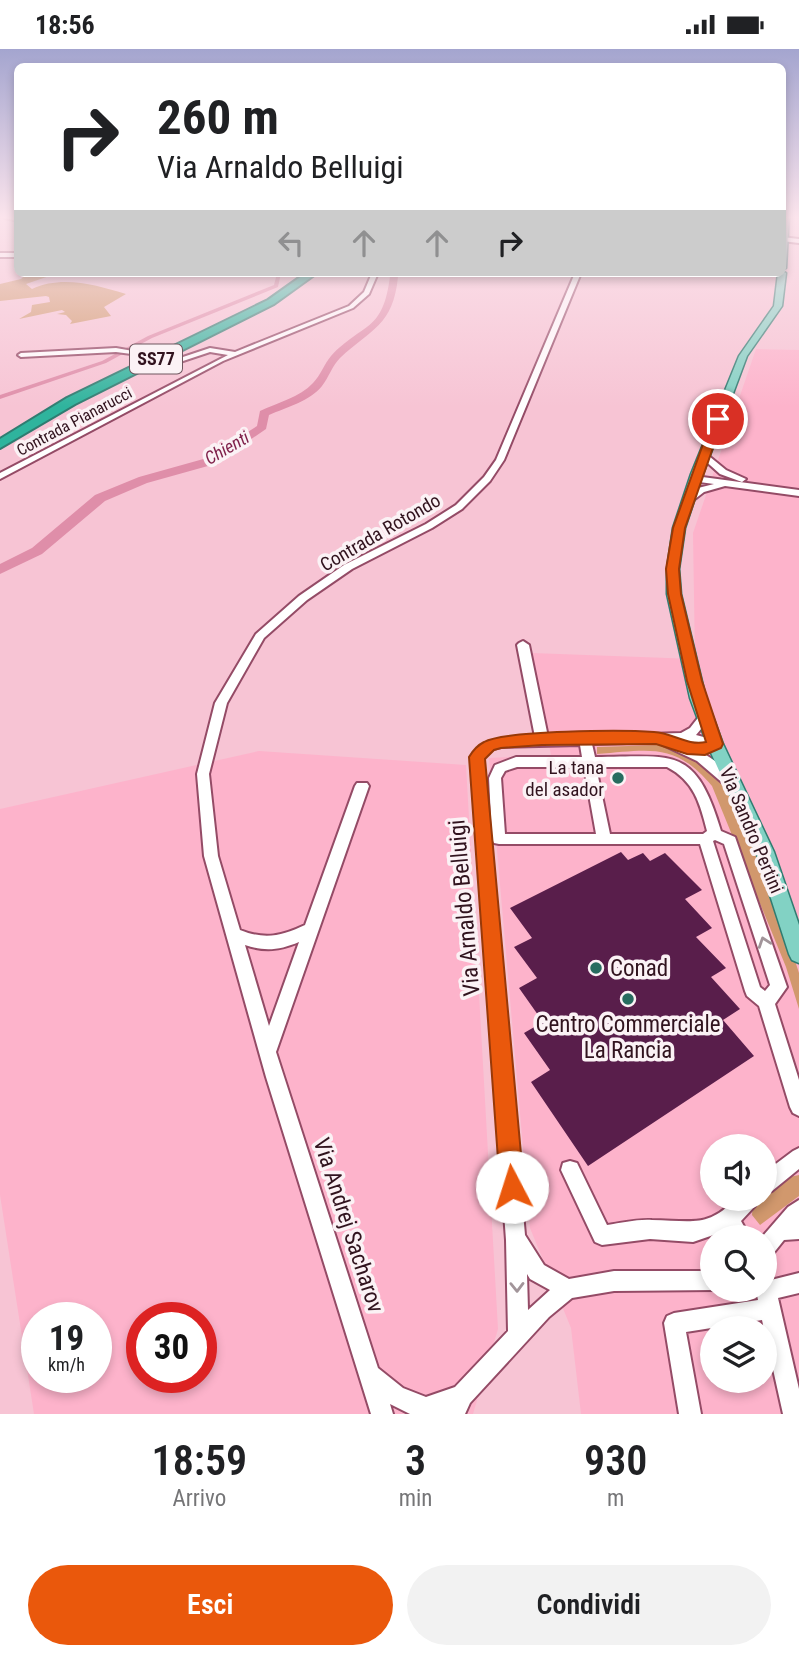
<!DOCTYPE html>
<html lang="it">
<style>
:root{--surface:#fff;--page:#f2f2f2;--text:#202124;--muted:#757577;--accent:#ea580c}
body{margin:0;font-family:"Roboto Condensed",sans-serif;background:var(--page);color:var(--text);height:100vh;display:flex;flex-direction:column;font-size:26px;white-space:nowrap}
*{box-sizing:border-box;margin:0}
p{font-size:23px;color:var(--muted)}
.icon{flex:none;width:38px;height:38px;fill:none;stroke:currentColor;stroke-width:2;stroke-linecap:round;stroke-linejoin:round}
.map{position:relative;height:1365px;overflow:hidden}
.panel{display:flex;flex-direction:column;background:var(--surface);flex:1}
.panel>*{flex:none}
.hud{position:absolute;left:14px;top:14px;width:772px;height:214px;border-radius:10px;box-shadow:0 4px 10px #0003;background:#fff;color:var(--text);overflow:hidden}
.controls{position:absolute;left:700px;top:1085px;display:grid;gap:14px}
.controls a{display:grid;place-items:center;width:77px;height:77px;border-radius:50%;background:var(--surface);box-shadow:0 4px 10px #0003;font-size:35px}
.speed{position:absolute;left:21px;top:1253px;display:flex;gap:14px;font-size:35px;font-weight:700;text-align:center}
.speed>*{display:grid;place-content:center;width:91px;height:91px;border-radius:50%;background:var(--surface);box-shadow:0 4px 10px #0003;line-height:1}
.speed small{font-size:18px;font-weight:400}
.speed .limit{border:10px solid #d22;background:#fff;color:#111}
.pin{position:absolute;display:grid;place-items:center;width:60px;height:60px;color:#fff;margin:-30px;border:4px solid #fff;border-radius:50%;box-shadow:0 2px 7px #0007}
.me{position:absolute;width:77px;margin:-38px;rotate:355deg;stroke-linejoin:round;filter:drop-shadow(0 0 5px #0008)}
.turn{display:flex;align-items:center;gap:24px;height:147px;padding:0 28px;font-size:32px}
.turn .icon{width:91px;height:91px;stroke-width:2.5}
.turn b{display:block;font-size:49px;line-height:60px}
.lanes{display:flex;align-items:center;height:66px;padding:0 28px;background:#0003;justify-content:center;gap:35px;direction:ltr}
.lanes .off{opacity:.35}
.eta{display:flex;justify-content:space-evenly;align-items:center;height:119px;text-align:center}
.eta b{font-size:42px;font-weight:600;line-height:49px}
.button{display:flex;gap:14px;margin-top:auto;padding:14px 28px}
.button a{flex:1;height:80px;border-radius:42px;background:var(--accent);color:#fff;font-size:28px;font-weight:600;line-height:80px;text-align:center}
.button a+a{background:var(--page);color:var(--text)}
.status{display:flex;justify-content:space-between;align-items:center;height:49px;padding:0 35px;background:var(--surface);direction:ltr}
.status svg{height:19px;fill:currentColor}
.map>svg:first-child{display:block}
</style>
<div class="status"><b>18:56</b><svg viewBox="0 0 49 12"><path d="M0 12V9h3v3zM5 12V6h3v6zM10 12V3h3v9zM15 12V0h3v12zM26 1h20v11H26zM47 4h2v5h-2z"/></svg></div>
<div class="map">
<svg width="799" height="1365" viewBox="0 0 799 1365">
<rect width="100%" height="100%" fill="#f7c4d4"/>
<!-- built -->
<path fill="#fdb3cb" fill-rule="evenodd" d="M756,300L799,301V1365H581L571,1279L530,1179L489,709L551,706L532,604L695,610L693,484ZM712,1097H765V1150H712ZM712,1188H765V1241H712ZM712,1279H765V1332H712Z
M259,702L466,716L498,1280L473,1365H34L0,1146V760ZM37,1269H96V1328H37ZM142,1269H201V1328H142Z"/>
<!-- green -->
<path fill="#d1986d" d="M27,224H58L26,235L32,240C62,226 96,236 126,245L104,258L111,267L70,275L72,272L66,266L57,265L65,263L62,261L19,270L31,263L32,256L50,253L49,248L46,247L0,252V235L21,230Z
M660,696L689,705L721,732L735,753L761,808L799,924V960L786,918L712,737C675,693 650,701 597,705V698Z
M799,1126V1147L760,1176L752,1166L753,1155L759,1150H765V1145L784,1129Z"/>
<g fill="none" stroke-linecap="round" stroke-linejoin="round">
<!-- canal -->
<path fill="#df8ea9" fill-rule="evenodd" d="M277,224H281L278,238L152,289L106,314L0,350V346L102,312L148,287L274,236Z"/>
<!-- river -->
<path fill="#df8ea9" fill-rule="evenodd" d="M393,224H403L398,228C393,277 371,280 340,309C332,317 329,328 322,337C310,352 287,358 269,366L266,380L215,415L147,434L105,452L42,505L0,525V515L32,499L95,446L139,428L207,409L257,377L260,362C277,354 300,348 313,334C321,326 324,315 331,307C363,273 383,284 390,227Z"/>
</g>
<!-- building -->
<path fill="#591e4b" d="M621,803L628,811L643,804L650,812L665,804L702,841L685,850L712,879L696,888L726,919L711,928L740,960L723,971L754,1007L588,1117L531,1033L550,1021L524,984L543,973L519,939L537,929L514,898L532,889L510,859Z"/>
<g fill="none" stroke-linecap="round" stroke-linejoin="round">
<!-- minor casing -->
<g stroke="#944b66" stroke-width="4">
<path id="minor" d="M7,167L18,169V172L5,169Z
M782,188L799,190V194L782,192Z
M0,204H18V208H0Z
M372,224H378L369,245L353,259L223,312L0,430V424L228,306L210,303L180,313L164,312V310L180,309L210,299L235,303L349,257L364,243Z
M575,224H581L504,411L490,432L462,460L432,479L352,520L307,551L264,589L227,654L209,725L218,807L240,881C265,891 282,887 305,876L355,737L357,734H367L369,737L276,1003L378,1319L403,1339L426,1348L455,1338L508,1282L506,1191L471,708C487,686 511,689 535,688L517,596L519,594L523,592L529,596L548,688L681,684L690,679L701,665H709L711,668L696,686L719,692L721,695L719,698L715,699L679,693C700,701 723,714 736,733L735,736H725L697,712L663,696L661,693L592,695L595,708C673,708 695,695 721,782L735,788L787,938L775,955L799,1031V1067L793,1064L790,1058L759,957L747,947L745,942L700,795H499L494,794L492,790L489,729L495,716L516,708H582L580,696L501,698L493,700L483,709L525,1186L544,1216L569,1230L614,1222H712V1241H715L614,1242L572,1249L549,1268L470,1354L465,1365H410L390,1355L393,1365H371L266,1028L204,807L197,725L215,654L256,585L299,547L344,516L426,475L456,456L484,428L496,411ZM517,718H584L596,785H505L501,729L505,722ZM596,718H667C694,732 700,754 707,782L703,785H610ZM715,791L724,795L770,936L765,942L760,938L713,792ZM299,893L269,977L245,896C265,903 280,901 299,893ZM527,1225L530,1230L550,1241L528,1261Z
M116,299L150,305L147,307L116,303L21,308L18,306L21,304Z
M704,403L726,421L746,430L742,433L720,425L701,408V404Z
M695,427L799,441V447L725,437L704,443L691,453H685V449L698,439L714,435L692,432L691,430Z
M799,1099V1120L772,1142L765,1144V1123L793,1102Z
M570,1112L577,1114L607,1176C622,1174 637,1170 652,1171C688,1171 708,1180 735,1150H757L755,1157L741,1172L750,1188H729L725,1182L693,1193L650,1190L602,1196L595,1193L561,1121L563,1114Z
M799,1151V1190L784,1191L772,1206L765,1209V1188H762L788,1158Z
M799,1224V1244L778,1249L799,1340V1365H783L762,1271L686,1283L701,1365H679L664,1274L667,1267L674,1264L758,1251L756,1241H765V1228L771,1231Z"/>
</g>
<!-- major casing -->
<g stroke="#307c71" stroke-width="3">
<path id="major" d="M783,167H789L786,219L782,221Z
M782,222L786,224L782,257L747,307L703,425L685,479L679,520L681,545L706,649L723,695L774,803L799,876V914L792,911L789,905L756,803L707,695L690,649L667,545V520L673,479L691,425L739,307L774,257L778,224Z"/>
</g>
<!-- highway casing -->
<g stroke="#307c71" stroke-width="4">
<path id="highway" d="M306,224H317L274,255L75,355L0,399V390L67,349L268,251Z"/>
</g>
<!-- minor -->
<use href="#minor" fill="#fff" fill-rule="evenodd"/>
<!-- major -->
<use href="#major" fill="#82d2c4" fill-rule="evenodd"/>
<!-- highway -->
<use href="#highway" fill="#2fb49d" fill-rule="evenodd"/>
<!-- minor-bridge casing -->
<g stroke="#944b66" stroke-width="9" stroke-linecap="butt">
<path id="minor-bridge" d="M147,305L166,311"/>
</g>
<!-- minor-bridge -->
<use href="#minor-bridge" stroke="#fff" stroke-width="7"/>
</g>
<!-- one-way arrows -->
<defs><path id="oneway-chevron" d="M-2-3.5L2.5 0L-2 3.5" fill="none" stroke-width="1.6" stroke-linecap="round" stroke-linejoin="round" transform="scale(1.75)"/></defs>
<g stroke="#a2959a">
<use href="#oneway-chevron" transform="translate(764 893) rotate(-109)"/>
<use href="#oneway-chevron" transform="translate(517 1238) rotate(89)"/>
</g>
<!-- sky -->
<linearGradient id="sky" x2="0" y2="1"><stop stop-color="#a4a5cf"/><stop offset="0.47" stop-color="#fbe4ec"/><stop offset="1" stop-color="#fbe4ec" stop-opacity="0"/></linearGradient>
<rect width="799" height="358" fill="url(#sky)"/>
<!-- route -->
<path fill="#ea580c" stroke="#983908" stroke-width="2" d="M718,367L723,370L685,479L679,520L681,545L702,632L723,695L721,699L705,706L687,705L656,695L542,696L501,699L494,701L485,710L524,1138L520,1146L512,1150L503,1146L500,1138L469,708C472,703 478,696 484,693C505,681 625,681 654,683C673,684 687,697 706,693L687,632L668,545L666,520L673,479L712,370Z"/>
<!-- markers -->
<g fill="#276c5f" stroke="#fbf2f5" stroke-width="2.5">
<circle cx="618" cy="729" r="7"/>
<circle cx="596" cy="919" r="7"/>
<circle cx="628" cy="950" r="7"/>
</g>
<g text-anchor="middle" stroke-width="7" stroke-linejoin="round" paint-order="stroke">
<!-- far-street labels -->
<g font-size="16" fill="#31131e" stroke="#fbf2f5">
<text transform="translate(74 372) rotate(-28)" y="6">Contrada Pianarucci</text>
</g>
<!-- shield labels -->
<rect fill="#fbf2f5" stroke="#6e565e" stroke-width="2" x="130" y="295.5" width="52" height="29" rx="5"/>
<g font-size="18" font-weight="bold" fill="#31131e">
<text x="156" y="316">SS77</text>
</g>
<!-- far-water labels -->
<g font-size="18" font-style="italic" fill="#7e1f49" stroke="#fbf2f5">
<text transform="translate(227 399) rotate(-30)" y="6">Chienti</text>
</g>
<!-- street labels -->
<g font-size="19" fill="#31131e" stroke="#fbf2f5">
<text transform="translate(380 483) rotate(-30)" y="7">Contrada Rotondo</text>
<text transform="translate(752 781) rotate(67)" y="7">Via Sandro Pertini</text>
</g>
<!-- poi labels -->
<g font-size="19" fill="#31131e" stroke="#fbf2f5" text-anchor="end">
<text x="604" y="725">La tana<tspan x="604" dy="22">del asador</tspan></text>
</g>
<!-- near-street labels -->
<g font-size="23" fill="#31131e" stroke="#fbf2f5">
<text transform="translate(464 859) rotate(-95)" y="8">Via Arnaldo Belluigi</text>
<text transform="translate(349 1176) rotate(72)" y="8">Via Andrej Sacharov</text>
</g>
<!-- near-poi labels -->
<g font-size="23" fill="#31131e" stroke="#fbf2f5" text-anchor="start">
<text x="610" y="927">Conad</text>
<text x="628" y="983" text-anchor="middle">Centro Commerciale<tspan x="628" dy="26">La Rancia</tspan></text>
</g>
</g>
</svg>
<div class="controls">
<a><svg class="icon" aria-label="sound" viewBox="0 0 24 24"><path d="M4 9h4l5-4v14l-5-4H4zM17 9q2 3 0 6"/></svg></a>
<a><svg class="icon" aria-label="search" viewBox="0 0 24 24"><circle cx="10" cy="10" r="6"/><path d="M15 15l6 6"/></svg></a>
<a><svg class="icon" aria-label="layers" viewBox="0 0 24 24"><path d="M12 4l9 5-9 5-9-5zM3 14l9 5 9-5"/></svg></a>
</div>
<div class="speed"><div>19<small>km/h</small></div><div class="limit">30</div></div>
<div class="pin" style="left:718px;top:370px;background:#d93025"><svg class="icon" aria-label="arrive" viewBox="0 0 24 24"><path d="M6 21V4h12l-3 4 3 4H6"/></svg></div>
<svg class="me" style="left:512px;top:1138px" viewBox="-20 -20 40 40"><circle r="19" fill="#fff"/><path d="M0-13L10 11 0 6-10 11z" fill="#ea580c"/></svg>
<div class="hud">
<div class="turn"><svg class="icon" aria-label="right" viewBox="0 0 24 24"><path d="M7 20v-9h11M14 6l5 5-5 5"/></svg><div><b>260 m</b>Via Arnaldo Belluigi</div></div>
<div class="lanes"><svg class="icon off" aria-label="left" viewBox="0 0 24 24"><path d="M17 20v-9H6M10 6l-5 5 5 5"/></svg><svg class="icon off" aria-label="ahead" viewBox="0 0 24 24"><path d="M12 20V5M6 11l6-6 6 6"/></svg><svg class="icon off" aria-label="ahead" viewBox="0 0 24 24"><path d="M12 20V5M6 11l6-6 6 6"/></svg><svg class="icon" aria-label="right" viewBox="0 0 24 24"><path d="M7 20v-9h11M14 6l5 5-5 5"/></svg></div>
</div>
</div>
<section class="panel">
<div class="eta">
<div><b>18:59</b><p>Arrivo</p></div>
<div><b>3</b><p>min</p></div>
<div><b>930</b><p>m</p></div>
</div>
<div class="button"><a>Esci</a><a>Condividi</a></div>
</section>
